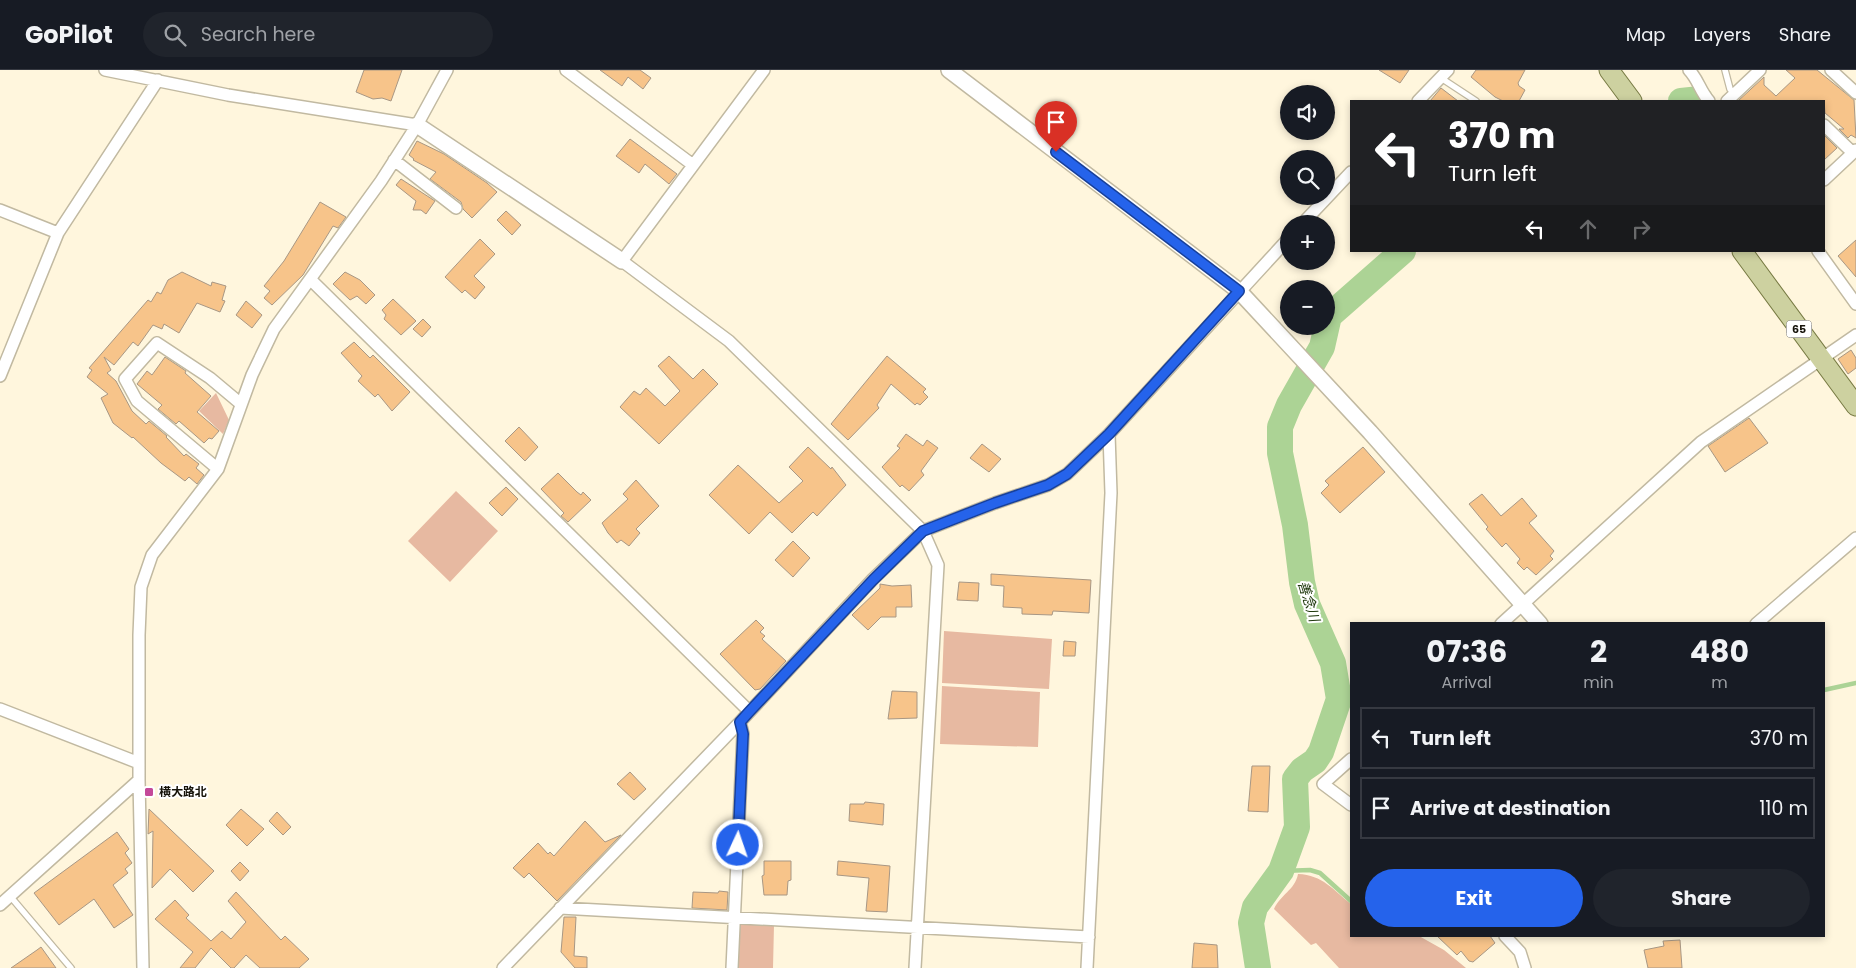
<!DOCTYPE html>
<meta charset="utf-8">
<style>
:root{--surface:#171b24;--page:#20242c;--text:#f1f3f6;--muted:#9ea1a6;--line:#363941;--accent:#2563eb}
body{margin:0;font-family:Poppins,"Noto Sans JP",sans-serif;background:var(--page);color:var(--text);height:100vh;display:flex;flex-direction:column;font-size:19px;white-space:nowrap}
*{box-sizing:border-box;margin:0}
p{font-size:16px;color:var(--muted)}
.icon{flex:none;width:28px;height:28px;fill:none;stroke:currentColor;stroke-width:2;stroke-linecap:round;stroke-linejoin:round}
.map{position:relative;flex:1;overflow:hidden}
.side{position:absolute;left:1350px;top:552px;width:475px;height:315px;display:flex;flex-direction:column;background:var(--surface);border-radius:0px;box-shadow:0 2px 8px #0003}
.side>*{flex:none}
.banner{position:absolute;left:1350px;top:30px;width:475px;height:152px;border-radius:0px;box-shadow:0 2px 8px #0003;background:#202124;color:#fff;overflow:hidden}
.buttons{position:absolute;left:1280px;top:15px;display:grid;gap:10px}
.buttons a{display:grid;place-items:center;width:55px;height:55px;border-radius:50%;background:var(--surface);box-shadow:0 2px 8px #0003;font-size:25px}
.pin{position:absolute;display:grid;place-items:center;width:42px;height:42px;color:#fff;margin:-51px -21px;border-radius:50% 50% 50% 0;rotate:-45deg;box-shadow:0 0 5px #0007}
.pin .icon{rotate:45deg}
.me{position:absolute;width:55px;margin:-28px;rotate:3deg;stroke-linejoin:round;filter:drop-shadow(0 0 4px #0008)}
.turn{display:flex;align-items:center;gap:18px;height:105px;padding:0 15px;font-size:22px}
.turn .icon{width:65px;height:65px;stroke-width:2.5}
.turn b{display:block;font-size:35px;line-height:42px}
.lanes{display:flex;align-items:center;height:48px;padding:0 15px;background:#0003;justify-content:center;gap:25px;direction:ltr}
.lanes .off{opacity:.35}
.eta{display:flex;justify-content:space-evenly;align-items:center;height:85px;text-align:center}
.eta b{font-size:30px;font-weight:700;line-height:35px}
.button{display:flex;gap:10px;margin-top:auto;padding:10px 15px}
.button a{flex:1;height:58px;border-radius:30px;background:var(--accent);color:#fff;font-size:20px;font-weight:700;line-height:58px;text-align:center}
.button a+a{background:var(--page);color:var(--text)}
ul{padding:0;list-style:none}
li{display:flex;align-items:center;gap:15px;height:62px;margin:0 10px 8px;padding:0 5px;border:2px solid var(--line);border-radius:0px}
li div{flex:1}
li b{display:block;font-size:19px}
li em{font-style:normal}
header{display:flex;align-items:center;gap:30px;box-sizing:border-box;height:70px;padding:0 25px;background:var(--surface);border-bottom:1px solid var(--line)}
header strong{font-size:24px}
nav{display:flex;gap:28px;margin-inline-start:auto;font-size:18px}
.search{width:350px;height:45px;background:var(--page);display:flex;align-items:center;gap:12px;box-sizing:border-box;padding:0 18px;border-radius:28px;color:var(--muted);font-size:19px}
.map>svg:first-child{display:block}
</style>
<header>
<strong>GoPilot</strong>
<div class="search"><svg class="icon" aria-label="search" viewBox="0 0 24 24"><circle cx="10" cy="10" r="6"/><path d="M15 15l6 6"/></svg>Search here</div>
<nav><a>Map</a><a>Layers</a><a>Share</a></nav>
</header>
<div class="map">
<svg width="1856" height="898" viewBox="0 0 1856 898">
<rect width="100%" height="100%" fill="#fff6dd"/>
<!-- green -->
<path fill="#e7b9a1" d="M216,323L229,350L223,364L199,341Z
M456,421L498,461L450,512L408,471Z
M944,561L1052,569L1049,619L942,613Z
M942,616L1040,622L1038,677L940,674Z
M1298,804C1323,805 1333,820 1351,834V866H1419L1444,880L1466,898H1339L1316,873L1311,875L1274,839C1280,825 1295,820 1298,804Z
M743,852L774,855L773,898H736L737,856Z"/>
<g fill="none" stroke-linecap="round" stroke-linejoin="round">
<!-- stream -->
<path stroke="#acd395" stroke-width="4.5" d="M1824,620L1856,613
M1281,801L1310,800L1320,803L1351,831"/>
<!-- river -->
<path stroke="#acd395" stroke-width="26" d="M1681,31L1700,29
M1258,898L1251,853L1255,837L1281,801L1297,757L1295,709L1302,700L1315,691L1321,682L1339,629L1333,593L1307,534L1302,512L1295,455L1280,383V357L1289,335L1322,277L1329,246L1403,181"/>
</g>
<!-- building -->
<path fill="#f7c48a" stroke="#a89784" d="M364,0H402L391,31L382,28L373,29L356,22Z
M600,0H640L651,8L643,19L628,7L622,16Z
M1379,0H1409L1400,13Z
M1476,0H1525L1518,13L1519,16L1525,20L1519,31H1503L1495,27L1471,7Z
M1786,0H1817L1854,30L1856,68L1851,65L1848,68L1839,59H1844L1825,43L1824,31H1738L1764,7V15L1776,26L1795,8Z
M1441,18L1458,31H1430Z
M1824,65L1837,78L1824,90Z
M630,69L677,104L669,114L645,94L639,103L616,86Z
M417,71L444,84L487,113L497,122L472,148L463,139L461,132L430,109L436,102L413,90L414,89L409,85Z
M401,109L435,131L426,144L421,140H413L416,131L396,115Z
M320,132L346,147L338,158L333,156L303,205L272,235L264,228L270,221L264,216L284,191Z
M506,141L521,155L512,165L497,150Z
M480,169L495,184L474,206L485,217L475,229L465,220L462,223L445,207Z
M1856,170V207L1838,186Z
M182,202L211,216L212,212L226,216L222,230L225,231L220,242L197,233L179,263L164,254L162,259L153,255L138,276L133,272L114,295L104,287L111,300L107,303L116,311L132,341L146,354L149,351L167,366L166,367L184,386L186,384L199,394L196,398L204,405L197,414L189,407L185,411L161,393L133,367L132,368L113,353L101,328L108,324L87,307L92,300L89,298L148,230L151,232L157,222L161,224L168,210Z
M345,202L360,210L375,225L366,234L357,226L350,230L333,214Z
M393,229L416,251L401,265L384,249L386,245L382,240Z
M246,231L262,245L252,258L236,245Z
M423,249L431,257L422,267L413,259Z
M354,272L370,288L373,285L410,322L392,341L378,324L375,327L358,311L362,306L341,283Z
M1851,280L1856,288V298L1848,304L1838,289Z
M669,286L693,309L703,299L718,314L659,374L620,337L634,321L640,325L646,318L665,336L680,321L658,296Z
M887,286L926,319L923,322L928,327L920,335L917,333L915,335L891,314L877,335L879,338L848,370L831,354Z
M165,287L186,301L185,303L211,326L197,342L219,361L212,369L209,368L204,373L179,351L176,354L158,339L162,335L137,314L147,301L152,305Z
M1749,348L1768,373L1725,402L1708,376Z
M519,357L538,377L525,391L505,371Z
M906,364L923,376L927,370L938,378L921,401L924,405L909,421L902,415L900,417L882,397L900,378L897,376Z
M982,374L1001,389L989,402L970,388Z
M808,377L831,399L832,397L846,415L817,446L813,442L792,463L770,442L749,464L709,425L738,395L779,433L803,411L789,397Z
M1363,377L1385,402L1340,443L1321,423L1329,415L1325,411Z
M558,403L577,422L581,425L583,422L591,430L568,452L561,446L564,443L541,419Z
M636,410L659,436L636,459L640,463L629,476L621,470L617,473L608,463L602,453L628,429L623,424Z
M506,417L518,429L502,446L489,433Z
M1482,424L1501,446L1522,428L1537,446L1529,453L1554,481L1550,486L1553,489L1536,505L1527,497L1524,500L1517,493L1520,489L1506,473L1502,477L1486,459L1488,457L1469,434Z
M793,471L810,488L793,507L775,490Z
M991,504L1091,510L1089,543L1053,541L1052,545L1022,544V538L1003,537L1004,516L991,515Z
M959,512L979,513L978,531L957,530Z
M880,514L892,516L911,515L912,537H896V547H881L868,560L852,545L880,518Z
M756,550L764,558L760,562L765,566L762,569L786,591L760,619L755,620L720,584Z
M1064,571L1076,572L1075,586H1063Z
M892,621L917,622V648L888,649Z
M1252,696H1270L1268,742L1248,741Z
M630,702L646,719L634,730L617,714Z
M865,732L884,734L883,755L849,751L850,734H864Z
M149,739L214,801L193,822L170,799L152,818L153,761L148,764Z
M241,739L264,759L247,776L226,755Z
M277,742L291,757L283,765L269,751Z
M585,751L605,772L621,765L557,831L529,803L524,808L513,798L538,773L548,784L550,782L554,786Z
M117,762L129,779L125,783L132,793L125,799L128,803L113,815L133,845L114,858L94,829L59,855L34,823Z
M764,791H791V810L788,811L787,825H764L762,806L764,805Z
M838,791L890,796L887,842L866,841L869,808L837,805Z
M240,792L249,801L240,811L231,801Z
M719,821L728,822L727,840L692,838L693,822L718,823Z
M236,822L281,870L285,866L309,889L299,898H260L246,885L234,898H231L211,878L195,898H180L193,882L155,849L175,830L189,845L186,848L211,871L222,861L231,869L246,852L228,831Z
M564,847H576L574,886L587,887V898H575L561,882Z
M1437,866H1490L1495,873L1473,892L1469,891L1461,881L1457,885Z
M1680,870L1682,898H1648L1644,880L1664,876L1663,871Z
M1194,873L1217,875L1218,898H1192Z
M41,877L56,898H11L37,880Z"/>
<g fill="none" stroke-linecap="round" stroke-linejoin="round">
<!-- service casing -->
<g stroke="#c1b9a1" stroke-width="8">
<path id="service" d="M1725,0L1730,19L1734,24
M1441,8L1476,31
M10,826L71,898"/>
</g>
<!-- minor casing -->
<g stroke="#c1b9a1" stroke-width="14">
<path id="minor" d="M105,0L228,25L417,55
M566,0L693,95
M764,0L622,191L729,271L923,461L938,495L915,898
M1689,0C1698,9 1700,21 1709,31
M1831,0L1856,23
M1418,31L1448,0
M1727,31L1760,0
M1824,55L1853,83
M394,90L456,138
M1824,110L1856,80
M0,140L58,163
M1302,154L1351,102
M1818,181L1856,234
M311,210L749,641
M0,306L58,163L158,10
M218,399L137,331L125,309L157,273L210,308L241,334
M1501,554L1701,372L1856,265
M1756,554L1856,468
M0,639L139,693
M1351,689L1323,714L1351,735
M0,835L139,710
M560,838L1089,867
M1505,866L1520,882L1525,898
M143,898L139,710V565L141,517L152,485L218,399L252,305L274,259L381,111L417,55L447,0
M503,898L740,652L873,509L923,461L995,433L1048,415L1067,404L1109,364L1289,168
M732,898L743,664L740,652
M1087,898L1111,423L1109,364"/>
</g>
<!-- tertiary casing -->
<g stroke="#c1b9a1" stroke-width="18">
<path id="tertiary" d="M949,0L1239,221L1370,362L1540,554
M417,55L622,191"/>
</g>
<!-- primary casing -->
<g stroke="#777a43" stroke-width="21">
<path id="primary" d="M1609,0L1632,31
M1742,181L1856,336"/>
</g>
<!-- service -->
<use href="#service" stroke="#fff" stroke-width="5.5"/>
<!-- minor -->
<use href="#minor" stroke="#fff" stroke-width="11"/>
<!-- tertiary -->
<use href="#tertiary" stroke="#fff" stroke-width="15"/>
<!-- primary -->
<use href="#primary" stroke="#cdd1a0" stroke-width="19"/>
</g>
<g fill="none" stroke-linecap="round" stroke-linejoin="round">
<!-- route casing -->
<g stroke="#184099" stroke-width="12">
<path id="route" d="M738,775L743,664L740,652L749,642L873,510L923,461L995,433L1048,415L1067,404L1109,364L1239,221L1056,82"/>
</g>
<!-- route -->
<use href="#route" stroke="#2563eb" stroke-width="9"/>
</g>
<!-- markers -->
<rect fill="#c44999" stroke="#fff" stroke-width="2" x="144" y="717" width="10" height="10" rx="2.5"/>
<g text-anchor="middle" stroke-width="4" stroke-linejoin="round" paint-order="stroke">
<!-- shield labels -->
<rect fill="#fff" stroke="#5c5a54" stroke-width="1" x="1786.5" y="250.5" width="25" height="17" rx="4"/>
<g font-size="11" font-weight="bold" fill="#16130a">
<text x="1799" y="263">65</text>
</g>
<!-- poi labels -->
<g font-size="12" font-weight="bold" fill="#16130a" stroke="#fff" text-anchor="start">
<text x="159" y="726">横大路北</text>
</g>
<!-- water labels -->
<g font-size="14" font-style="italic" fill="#20390e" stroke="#fff">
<text transform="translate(1309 531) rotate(73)" y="5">善念川</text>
</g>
</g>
</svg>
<div class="buttons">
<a><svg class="icon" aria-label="sound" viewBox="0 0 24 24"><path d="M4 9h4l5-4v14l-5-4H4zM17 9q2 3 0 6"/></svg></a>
<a><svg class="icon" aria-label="search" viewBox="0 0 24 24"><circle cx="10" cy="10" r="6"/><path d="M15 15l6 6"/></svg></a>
<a>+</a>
<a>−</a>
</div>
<div class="pin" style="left:1056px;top:82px;background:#d93025"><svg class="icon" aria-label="arrive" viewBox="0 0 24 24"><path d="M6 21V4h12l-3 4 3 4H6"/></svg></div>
<svg class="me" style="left:738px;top:775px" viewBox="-20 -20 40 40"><circle r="17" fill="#2563eb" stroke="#fff" stroke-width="3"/><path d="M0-11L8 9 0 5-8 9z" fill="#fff"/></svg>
<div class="banner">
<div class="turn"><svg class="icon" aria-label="left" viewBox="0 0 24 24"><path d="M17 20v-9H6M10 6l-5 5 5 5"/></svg><div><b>370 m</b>Turn left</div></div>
<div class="lanes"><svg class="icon" aria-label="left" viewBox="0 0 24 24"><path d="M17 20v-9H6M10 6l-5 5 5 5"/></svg><svg class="icon off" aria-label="ahead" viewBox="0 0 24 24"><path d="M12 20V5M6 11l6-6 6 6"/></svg><svg class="icon off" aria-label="right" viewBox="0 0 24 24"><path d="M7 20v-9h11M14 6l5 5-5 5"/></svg></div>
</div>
<section class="side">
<div class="eta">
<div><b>07:36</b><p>Arrival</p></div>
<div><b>2</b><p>min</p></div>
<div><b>480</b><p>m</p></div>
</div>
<ul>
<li><svg class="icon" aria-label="left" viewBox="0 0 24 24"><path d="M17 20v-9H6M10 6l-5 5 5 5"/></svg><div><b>Turn left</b></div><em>370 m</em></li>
<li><svg class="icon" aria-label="arrive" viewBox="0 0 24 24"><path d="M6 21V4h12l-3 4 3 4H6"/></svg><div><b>Arrive at destination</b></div><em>110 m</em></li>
</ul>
<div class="button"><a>Exit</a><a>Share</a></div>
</section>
</div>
